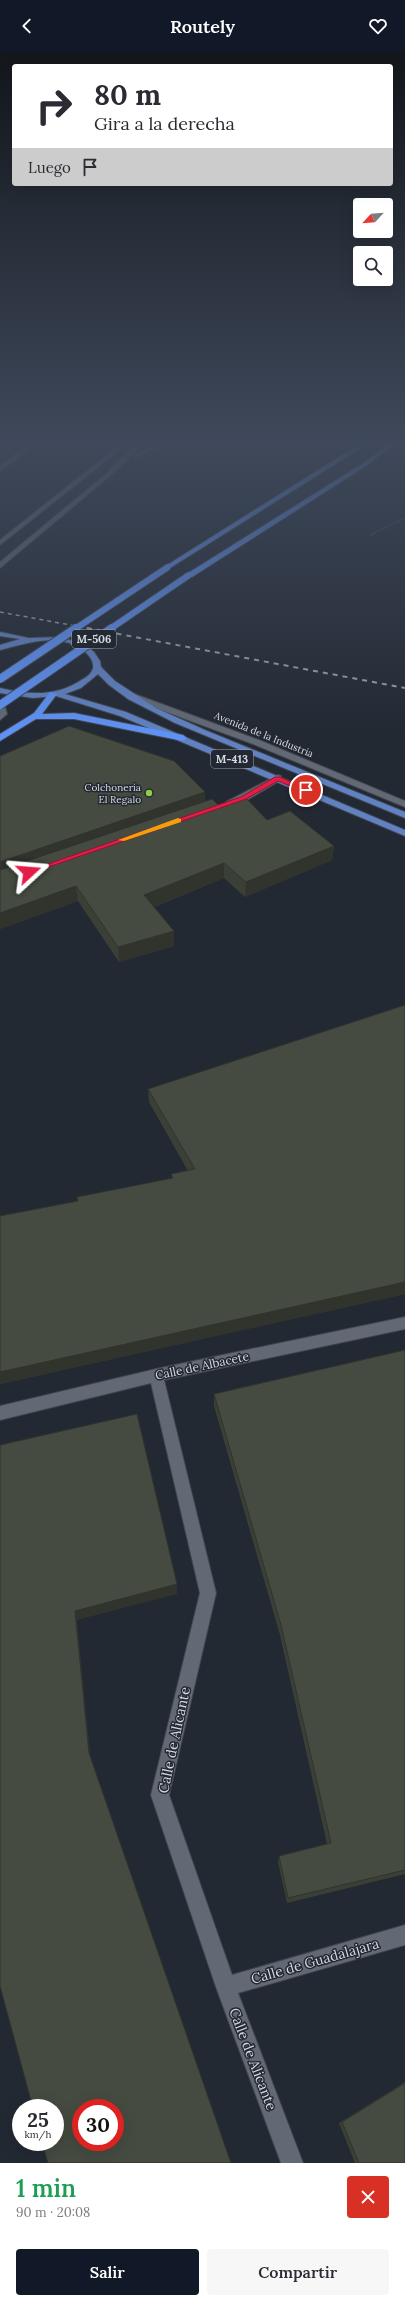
<!DOCTYPE html>
<html lang="es">
<meta charset="utf-8">
<style>
:root{--surface:#fff;--page:#f7f7f7;--text:#2b2b33;--muted:#7c7c81;--accent:#111827}
body{margin:0;font-family:Lora,serif;background:var(--page);color:var(--text);height:100vh;display:flex;flex-direction:column;font-size:15px;white-space:nowrap}
*{box-sizing:border-box;margin:0}
p{font-size:13px;color:var(--muted)}
.icon{flex:none;width:22px;height:22px;fill:none;stroke:currentColor;stroke-width:2;stroke-linecap:round;stroke-linejoin:round}
.map{position:relative;height:2111px;overflow:hidden}
.details{display:flex;flex-direction:column;background:var(--surface);flex:1}
.details>*{flex:none}
.hud{position:absolute;left:12px;top:12px;width:381px;height:122px;border-radius:4px;box-shadow:0 4px 16px #0002;background:#fff;color:var(--text);overflow:hidden}
.needle{width:26px;rotate:244deg}
.buttons{position:absolute;left:353px;top:146px;display:grid;gap:8px}
.buttons a{display:grid;place-items:center;width:40px;height:40px;border-radius:4px;background:var(--surface);box-shadow:0 4px 16px #0002;font-size:20px}
.speed{position:absolute;left:12px;top:2047px;display:flex;gap:8px;font-size:20px;font-weight:700;text-align:center}
.speed>*{display:grid;place-content:center;width:52px;height:52px;border-radius:50%;background:var(--surface);box-shadow:0 4px 16px #0002;line-height:1}
.speed small{font-size:10px;font-weight:400}
.speed .limit{border:6px solid #d22;background:#fff;color:#111}
.pin{position:absolute;display:grid;place-items:center;width:34px;height:34px;color:#fff;margin:-17px;border:2px solid #fff;border-radius:50%;box-shadow:0 1px 4px #0007}
.me{position:absolute;width:44px;margin:-22px;rotate:71deg;stroke-linejoin:round;filter:drop-shadow(0 0 3px #0008)}
.turn{display:flex;align-items:center;gap:14px;height:84px;padding:0 16px;font-size:18px}
.turn .icon{width:52px;height:52px;stroke-width:2.5}
.turn b{display:block;font-size:28px;line-height:34px}
.then{display:flex;align-items:center;height:38px;padding:0 16px;background:#0003;gap:8px;font-size:15px}
.round{display:grid;place-items:center;flex:none;width:42px;height:42px;border-radius:4px;background:var(--page)}
.headline{display:flex;align-items:center;justify-content:space-between;height:68px;padding:0 16px}
h1{font-size:24px;font-weight:600;line-height:30px;color:#1e9e55}
.primary-button{display:flex;gap:8px;margin-top:auto;padding:8px 16px}
.primary-button a{flex:1;height:46px;border-radius:4px;background:var(--accent);color:#fff;font-size:16px;font-weight:600;line-height:46px;text-align:center}
.primary-button a+a{background:var(--page);color:var(--text)}
header{display:flex;justify-content:space-between;align-items:center;height:52px;padding:0 16px;background:var(--accent);color:#fff;font-size:18px;font-weight:600}
.map>svg:first-child{display:block}
</style>
<header><svg class="icon" aria-label="back" viewBox="0 0 24 24"><path d="M15 5l-7 7 7 7"/></svg>Routely<svg class="icon" aria-label="heart" viewBox="0 0 24 24"><path d="M12 20l-8-8c-3-5 5-10 8-4 3-6 11-1 8 4z"/></svg></header>
<div class="map">
<svg width="405" height="2111" viewBox="0 0 405 2111">
<rect width="100%" height="100%" fill="#232933"/>
<g fill="none" stroke-linecap="round" stroke-linejoin="round">
<!-- minor casing -->
<g stroke="#40454e" stroke-width="2">
<path id="minor" d="M32,386H38L39,390L0,419V414L33,389Z
M128,386H135L0,493V488Z
M144,386H151L111,423L0,516V510L107,421L122,405Z
M163,386H171L139,405L134,404Z
M126,641H132L259,688L405,749V755L253,692L126,645Z
M0,649L4,651L7,662L0,668Z
M278,723L281,724V728L247,748L231,753L226,750Z
M405,1265V1277L164,1328L216,1541L169,1743L232,1923L405,1873V1893L238,1941L303,2111H281L216,1935L151,1743L200,1541L151,1331L0,1368V1354L156,1317Z"/>
</g>
<!-- major casing -->
<g stroke="#40454e" stroke-width="2">
<path id="major" d="M0,580L29,586L59,585L84,592L94,600L100,609L101,615L115,629L156,656L205,678L405,760V766L175,671L128,647L109,633L98,622L81,636L65,642L126,660L405,778V784L120,664L56,644L33,646L0,641V636C29,643 57,645 83,627C87,625 92,621 93,616C94,610 90,604 85,600C61,579 27,591 0,598V593L20,587L0,584Z"/>
</g>
<!-- highway casing -->
<g stroke="#40454e" stroke-width="2">
<path id="highway" d="M369,386H377L170,516L164,515Z
M396,386H403L369,412L192,525L185,523L365,410Z
M50,640L57,642L42,662L74,661L183,683L187,686L183,689L74,667H36L0,689V682L34,661Z"/>
</g>
<!-- path -->
<path stroke="#838890" stroke-width="1.5" stroke-dasharray="0.5 1.5" stroke-linecap="butt" d="M370,483L405,466"/>
<!-- minor -->
<use href="#minor" fill="#626975" fill-rule="evenodd"/>
<!-- major -->
<use href="#major" fill="#6082c2" fill-rule="evenodd"/>
<!-- highway -->
<use href="#highway" fill="#5f92f5" fill-rule="evenodd"/>
<!-- rail-far1 -->
<path stroke="#9ca1a9" stroke-width="1.5" stroke-dasharray="4 4" stroke-linecap="butt" d="M0,560L92,577"/>
<!-- rail -->
<path stroke="#9ca1a9" stroke-width="2" stroke-dasharray="5 5" stroke-linecap="butt" d="M87,576L405,636"/>
<!-- highway-bridge-far1 casing -->
<g stroke="#40454e" stroke-width="8" stroke-linecap="butt">
<path id="highway-bridge-far1" d="M75,577L168,515
M110,577L189,523"/>
</g>
<!-- highway-bridge casing -->
<g stroke="#40454e" stroke-width="10" stroke-linecap="butt">
<path id="highway-bridge" d="M0,627L76,576
M0,653L112,576"/>
</g>
<!-- highway-bridge-far1 -->
<use href="#highway-bridge-far1" stroke="#5f92f5" stroke-width="6"/>
<!-- highway-bridge -->
<use href="#highway-bridge" stroke="#5f92f5" stroke-width="8"/>
</g>
<!-- wall -->
<path fill="#3b4037" d="M0,704L205,749L267,768L334,794L332,808L245,845L224,826L154,855L174,894L119,910L78,849L0,877Z
M148,1037L405,1242L0,1332V1164L77,1149V1145L172,1126L171,1122L188,1119L149,1050Z
M405,1298V1822L287,1851L278,1810L279,1804L327,1792L280,1583L214,1354V1342Z
M405,2030V2111H355L339,2071Z"/>
<!-- shaded-wall -->
<path fill="#30342d" d="M0,386H14V387L0,396Z
M205,740V755L0,825V810Z
M334,794L332,808L245,845L246,830Z
M224,811V826L145,858L144,843Z
M76,834L78,849L0,877V861Z
M174,879V894L119,910L118,895Z
M405,1230V1242L0,1332V1320Z
M177,1532V1542L77,1568L91,1709L89,1701L75,1559Z"/>
<!-- building -->
<path fill="#454b40" stroke="#30342d" fill-rule="evenodd" d="M69,674L174,709L205,740L0,810V704Z
M245,745L267,768L290,759L334,794L246,830L224,811L144,843L174,879L118,895L76,834L0,861V818L212,747L219,754Z
M405,953V1230L0,1320V1164L78,1149L77,1145L173,1126L171,1122L195,1117L148,1037Z
M405,1298V1818L288,1846L279,1804L331,1791L281,1573L214,1342Z
M137,1362L177,1532L75,1559L89,1701L231,2111H48L42,2090H55V2056H33L0,1934V1393ZM81,2056H115V2090H81Z
M405,2031V2111H359L342,2070Z"/>
<!-- sky -->
<linearGradient id="sky" x2="0" y2="1"><stop stop-color="#13171c"/><stop offset="0.57" stop-color="#3f495b"/><stop offset="1" stop-color="#3f495b" stop-opacity="0"/></linearGradient>
<rect width="405" height="682" fill="url(#sky)"/>
<!-- route -->
<path fill="#e11d48" stroke="#92132f" d="M275,725H280L310,738L304,740L278,729L246,747L31,821L25,820L241,745Z"/>
<!-- slow -->
<path fill="#f59e0b" d="M178,766L181,767V770L124,789L118,788Z"/>
<!-- markers -->
<circle fill="#8cce45" stroke="#232933" stroke-width="1.5" cx="149" cy="741" r="4"/>
<g text-anchor="middle" stroke-width="3" stroke-linejoin="round" paint-order="stroke">
<!-- far-street labels -->
<g font-size="10" fill="#d5d9e0" stroke="#232933">
<text transform="translate(264 682) rotate(22)" y="4">Avenida de la Industria</text>
</g>
<!-- far-poi labels -->
<g font-size="10" fill="#d5d9e0" stroke="#232933" text-anchor="end">
<text x="141" y="739">Colchonería<tspan x="141" dy="12">El Regalo</tspan></text>
</g>
<!-- shield labels -->
<g fill="#232933" stroke="#a0a4ac" stroke-width="1">
<rect x="72" y="578" width="44" height="18" rx="3"/>
<rect x="211" y="698" width="42" height="18" rx="3"/>
</g>
<g font-size="11" font-weight="bold" fill="#d5d9e0">
<text x="94" y="591">M-506</text>
<text x="232" y="711">M-413</text>
</g>
<!-- street labels -->
<g font-size="12" fill="#d5d9e0" stroke="#232933">
<text transform="translate(202 1314) rotate(-12)" y="4">Calle de Albacete</text>
</g>
<!-- near-street labels -->
<g font-size="14" fill="#d5d9e0" stroke="#232933">
<text transform="translate(174 1688) rotate(-78)" y="5">Calle de Alicante</text>
<text transform="translate(315 1909) rotate(-16)" y="5">Calle de Guadalajara</text>
<text transform="translate(253 2007) rotate(69)" y="5">Calle de Alicante</text>
</g>
</g>
</svg>
<div class="buttons">
<a><svg class="needle" viewBox="-14 -14 28 28"><path d="M0-13l5 13h-10z" fill="#e53935"/><path d="M0 13l5-13h-10z" fill="#7c7c81"/></svg></a>
<a><svg class="icon" aria-label="search" viewBox="0 0 24 24"><circle cx="10" cy="10" r="6"/><path d="M15 15l6 6"/></svg></a>
</div>
<div class="speed"><div>25<small>km/h</small></div><div class="limit">30</div></div>
<div class="pin" style="left:306px;top:738px;background:#d93025"><svg class="icon" aria-label="arrive" viewBox="0 0 24 24"><path d="M6 21V4h12l-3 4 3 4H6"/></svg></div>
<svg class="me" style="left:29px;top:820px" viewBox="-20 -20 40 40"><path d="M0-17L14 15 0 8-14 15z" fill="#e11d48" stroke="#fff" stroke-width="4"/></svg>
<div class="hud">
<div class="turn"><svg class="icon" aria-label="right" viewBox="0 0 24 24"><path d="M7 20v-9h11M14 6l5 5-5 5"/></svg><div><b>80 m</b>Gira a la derecha</div></div>
<div class="then">Luego<svg class="icon" aria-label="arrive" viewBox="0 0 24 24"><path d="M6 21V4h12l-3 4 3 4H6"/></svg></div>
</div>
</div>
<section class="details">
<div class="headline"><div><h1>1 min</h1><p>90 m · 20:08</p></div><a class="round" style="background:#d93025;color:#fff"><svg class="icon" aria-label="close" viewBox="0 0 24 24"><path d="M6 6l12 12M18 6L6 18"/></svg></a></div>
<div class="primary-button"><a>Salir</a><a>Compartir</a></div>
</section>
